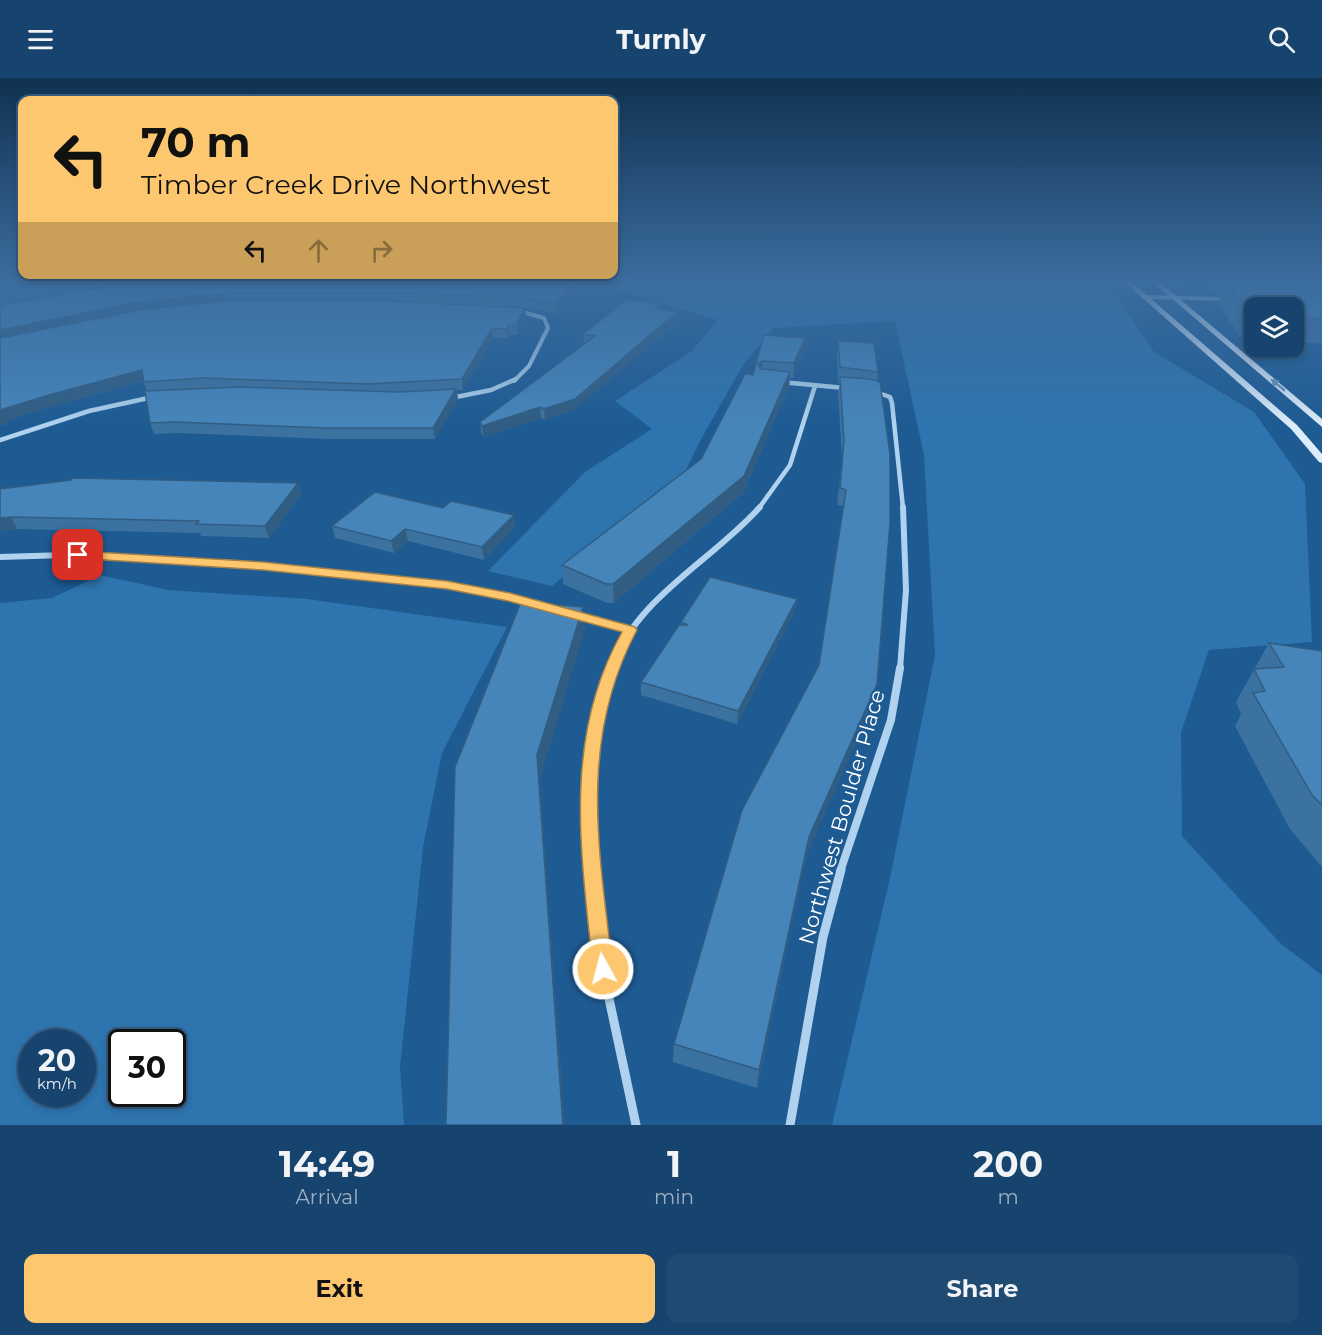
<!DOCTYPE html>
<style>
:root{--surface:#16446e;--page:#1f4b73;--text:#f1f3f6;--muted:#9eb0c2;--line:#355c81;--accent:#fdc76f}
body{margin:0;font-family:Montserrat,sans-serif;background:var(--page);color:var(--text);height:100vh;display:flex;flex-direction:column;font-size:22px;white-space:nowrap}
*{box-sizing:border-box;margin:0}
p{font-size:20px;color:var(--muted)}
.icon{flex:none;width:33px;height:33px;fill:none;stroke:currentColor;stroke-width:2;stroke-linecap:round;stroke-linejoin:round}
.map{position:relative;height:1047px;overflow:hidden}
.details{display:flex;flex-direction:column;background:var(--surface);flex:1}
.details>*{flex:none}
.banner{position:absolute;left:18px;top:18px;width:600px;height:183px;border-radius:12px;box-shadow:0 3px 9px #0003,0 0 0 2px var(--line);background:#fdc76f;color:#111;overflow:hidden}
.controls{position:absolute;left:1244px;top:219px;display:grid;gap:12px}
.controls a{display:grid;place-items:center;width:60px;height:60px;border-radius:12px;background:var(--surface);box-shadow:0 3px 9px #0003,0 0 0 2px var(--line);font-size:30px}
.speed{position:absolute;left:18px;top:951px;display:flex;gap:12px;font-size:30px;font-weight:700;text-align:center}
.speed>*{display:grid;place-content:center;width:78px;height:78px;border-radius:50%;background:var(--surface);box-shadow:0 3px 9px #0003,0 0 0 2px var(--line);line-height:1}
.speed small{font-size:15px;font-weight:400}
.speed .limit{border:3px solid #111;border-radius:9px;background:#fff;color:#111}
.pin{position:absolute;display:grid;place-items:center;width:51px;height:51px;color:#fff;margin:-26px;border-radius:12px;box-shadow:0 3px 9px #0006}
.me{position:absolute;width:66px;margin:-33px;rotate:353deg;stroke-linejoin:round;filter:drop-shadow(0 0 4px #0008)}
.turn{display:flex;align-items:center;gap:21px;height:126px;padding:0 24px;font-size:27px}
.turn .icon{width:78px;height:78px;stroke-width:2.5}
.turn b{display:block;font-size:42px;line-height:51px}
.lanes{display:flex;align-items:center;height:57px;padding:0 24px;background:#0003;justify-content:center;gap:30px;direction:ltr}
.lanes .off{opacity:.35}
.eta{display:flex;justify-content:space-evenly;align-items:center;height:102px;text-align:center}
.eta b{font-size:36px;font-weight:700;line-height:42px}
.button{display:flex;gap:12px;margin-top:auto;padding:12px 24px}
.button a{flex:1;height:69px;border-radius:12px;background:var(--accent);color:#111;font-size:24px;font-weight:700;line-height:69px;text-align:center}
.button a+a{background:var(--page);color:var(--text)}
header{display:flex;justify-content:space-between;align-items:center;height:78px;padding:0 24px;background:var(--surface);font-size:27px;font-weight:700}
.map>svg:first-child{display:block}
</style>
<header><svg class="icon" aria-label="menu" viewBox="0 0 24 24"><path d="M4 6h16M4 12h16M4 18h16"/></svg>Turnly<svg class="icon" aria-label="search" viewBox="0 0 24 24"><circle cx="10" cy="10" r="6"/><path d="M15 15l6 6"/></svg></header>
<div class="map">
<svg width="1322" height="1047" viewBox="0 0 1322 1047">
<rect width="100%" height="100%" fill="#1e5b93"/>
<!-- green -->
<path fill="#2e74af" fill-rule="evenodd" d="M0,200H161L114,205L0,231Z
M506,200H1105L1108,205H1164L1160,200H1175L1189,212L1112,210L1154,274L1254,334L1305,406L1312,564L1209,572L1181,654L1182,758L1281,866L1322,897V1047H832L890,800L935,577L924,377L895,243L774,250L743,287L700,363L685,394L552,508L488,493L585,394L652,351L615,323L692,273L718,242L597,206Z
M100,497L168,512L307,521L507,549L442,675L423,769L400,989L404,1047H0V525L52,520ZM32,964H82V1016H32ZM122,964H172V1016H122Z"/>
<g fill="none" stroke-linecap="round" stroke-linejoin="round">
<!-- street-far4 -->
<path stroke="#b0d2ee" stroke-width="4" d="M1144,219L1226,221
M514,303L529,288L548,250L544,240L519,233"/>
<!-- street-far3 -->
<path stroke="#b0d2ee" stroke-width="4.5" d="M781,304L845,310
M873,313L890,319L892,325L903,430
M451,320L491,312L516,301
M0,362L89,333L153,319
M759,430L790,387L815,308"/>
<!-- street-far2 -->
<path stroke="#b0d2ee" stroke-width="6" d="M0,479L66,477L263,488L447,507L540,527
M576,537L630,552
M611,591C635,520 712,483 760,429
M900,591L906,512L903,429"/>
<!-- street-far1 -->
<path stroke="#b0d2ee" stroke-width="8" d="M591,794C586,725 589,656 611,590
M840,794L891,642L900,590"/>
<!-- street -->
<path stroke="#b0d2ee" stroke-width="9" d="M591,792L601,883L636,1047
M790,1047L823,859L841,792"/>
<!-- secondary -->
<path fill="#ddecfa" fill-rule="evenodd" d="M1120,200H1127L1297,347L1322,376V385L1319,384L1291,351Z
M1148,200H1155L1322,341V349Z"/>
</g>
<!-- wall -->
<path fill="#3c72a0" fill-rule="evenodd" d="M1199,200H1322V266L1293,263V230H1254V260L1240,259L1218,224L1221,216H1213L1204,203Z
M577,203L578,212L557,235L525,230L526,239L517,257H510L508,260H493L463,312H457L458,321L435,361H329L179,355L154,356L150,345L147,313L143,303L53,328L6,343L7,346L0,348V227L217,207ZM445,226L519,229L525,230Z
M661,232L677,244L575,331L545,342L541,340L483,359L481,355L480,344L584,266L583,256Z
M764,257L805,260L803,275L793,300H790L789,309L743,415L614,525H607L563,506L562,487L701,381L753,297Z
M838,263L878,294L877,303V606L873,625L806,778L757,1010L673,984L674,966L819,587L843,428L837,427L842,379L838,314L840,305H838L837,277Z
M298,405L301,416L269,460L201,458L200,455L17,451L0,453V411Z
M443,430L514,437L515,449L484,482L408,463L394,475L335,460L332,448Z
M797,521L795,533L737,646L641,617V604L680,547L681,544Z
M1269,565L1322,573V789L1290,751L1235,648L1241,636L1236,624Z"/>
<!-- shaded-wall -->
<path fill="#315d82" d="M577,203L578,212L557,235L556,225Z
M225,215L228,224L0,263V252L23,247L138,224Z
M525,230L526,239L517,257L516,247Z
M677,234V244L575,331L545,342L544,331Z
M509,247L510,257L508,260L507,251Z
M492,250L493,260L463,312L462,301Z
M805,260L803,275L793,300L794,285Z
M762,283L761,298L758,286Z
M142,292L145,302L53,328L6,343L7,346L0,348V332L49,317Z
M790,294L789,309L743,415L614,525L613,506Z
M456,311L458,321L435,361L433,350Z
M540,329L541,340L483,359L482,348Z
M298,405L301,416L269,460L265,448Z
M514,437L515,449L484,482L482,469Z
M11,439L17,451L0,453V440Z
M405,451L408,463L394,475L391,463Z
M797,521L795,533L737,646L738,633Z
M583,529L585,552L540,701L565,1047H563L537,677Z
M877,606L873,625L806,778L757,1010L759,992L809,759Z"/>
<!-- building -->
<path fill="#4685ba" stroke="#315d82" stroke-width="1.5" d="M183,200H206L217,207L221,200H543L577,203L556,225L519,220L408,215H225L138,224L0,252V227L79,213L149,203Z
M1302,200H1322V201Z
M1226,202L1322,209V241L1293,239V230H1254V236L1250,235Z
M628,221L661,226L655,231L677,234L575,321L544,331L540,329L482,348L480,344L595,258L583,256Z
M372,222L525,230L516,247H509L507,251L492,250L462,301L367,306L204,300L144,304L142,292L49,317L0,332V260L139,232L225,223Z
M764,257L805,260L794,285L762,283L758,286L761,291L790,294L744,398L613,506H606L562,487L701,381L745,296L753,297Z
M838,263L874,265L878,294L840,289Z
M840,299L870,301L880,304L890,377V445L877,606L809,759L759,992L674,966L742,732L819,587L846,412L840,410L844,363Z
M237,309L400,314L456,311L433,350H326L175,344L150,345L145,313Z
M73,400L298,405L265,448L196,446L199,443L11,439L0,440V411L71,402Z
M375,414L443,430L451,423L514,437L482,469L405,451L391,463L332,448Z
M710,499L797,521L738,633L641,604L679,547H688L681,544Z
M521,524L583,529L537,677L563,1047H446L455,689Z
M1269,565L1322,573V727L1312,717L1253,615L1265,613L1254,591L1284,589Z"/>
<!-- one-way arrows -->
<defs><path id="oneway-solid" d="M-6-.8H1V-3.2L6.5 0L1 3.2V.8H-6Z" transform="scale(1.5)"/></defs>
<use fill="#6a95bc" href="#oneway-solid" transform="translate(1278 307) rotate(-140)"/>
<!-- sky -->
<linearGradient id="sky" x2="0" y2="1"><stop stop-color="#103251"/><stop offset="0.58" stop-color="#3b6c9e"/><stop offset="1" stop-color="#3b6c9e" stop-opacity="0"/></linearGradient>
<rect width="1322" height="347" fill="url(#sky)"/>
<!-- route -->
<path fill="#fdc76f" stroke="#a48148" stroke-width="1.5" d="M78,473L263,484L447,503L510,515L635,549L637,552C578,662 599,773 613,891L610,898L603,901L596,898L593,891C581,776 562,660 622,554L508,523L447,511L263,492L73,480L71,477Z"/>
<g text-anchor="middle" stroke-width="4.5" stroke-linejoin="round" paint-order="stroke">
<!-- street labels -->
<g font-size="21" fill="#fff" stroke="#1e5b93">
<text transform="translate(842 739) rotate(-74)" y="7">Northwest Boulder Place</text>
</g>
</g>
</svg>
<div class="controls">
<a><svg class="icon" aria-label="layers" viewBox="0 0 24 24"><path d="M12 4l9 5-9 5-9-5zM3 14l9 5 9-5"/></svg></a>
</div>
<div class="speed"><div>20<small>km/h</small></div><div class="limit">30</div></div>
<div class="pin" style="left:78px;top:477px;background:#d93025"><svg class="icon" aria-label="arrive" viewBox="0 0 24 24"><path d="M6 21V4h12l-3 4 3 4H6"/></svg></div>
<svg class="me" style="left:603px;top:891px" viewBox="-20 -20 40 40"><circle r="17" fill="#fdc76f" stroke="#fff" stroke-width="3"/><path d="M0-11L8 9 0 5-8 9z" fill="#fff"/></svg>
<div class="banner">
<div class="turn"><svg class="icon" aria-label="left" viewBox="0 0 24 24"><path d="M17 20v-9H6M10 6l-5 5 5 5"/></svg><div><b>70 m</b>Timber Creek Drive Northwest</div></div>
<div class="lanes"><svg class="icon" aria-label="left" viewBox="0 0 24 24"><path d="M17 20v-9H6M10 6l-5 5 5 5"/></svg><svg class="icon off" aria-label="ahead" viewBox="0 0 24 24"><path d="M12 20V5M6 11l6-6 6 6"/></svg><svg class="icon off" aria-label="right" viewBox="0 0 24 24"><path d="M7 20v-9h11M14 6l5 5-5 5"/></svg></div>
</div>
</div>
<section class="details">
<div class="eta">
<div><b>14:49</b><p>Arrival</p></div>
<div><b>1</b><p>min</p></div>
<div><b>200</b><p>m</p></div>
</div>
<div class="button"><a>Exit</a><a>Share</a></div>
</section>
